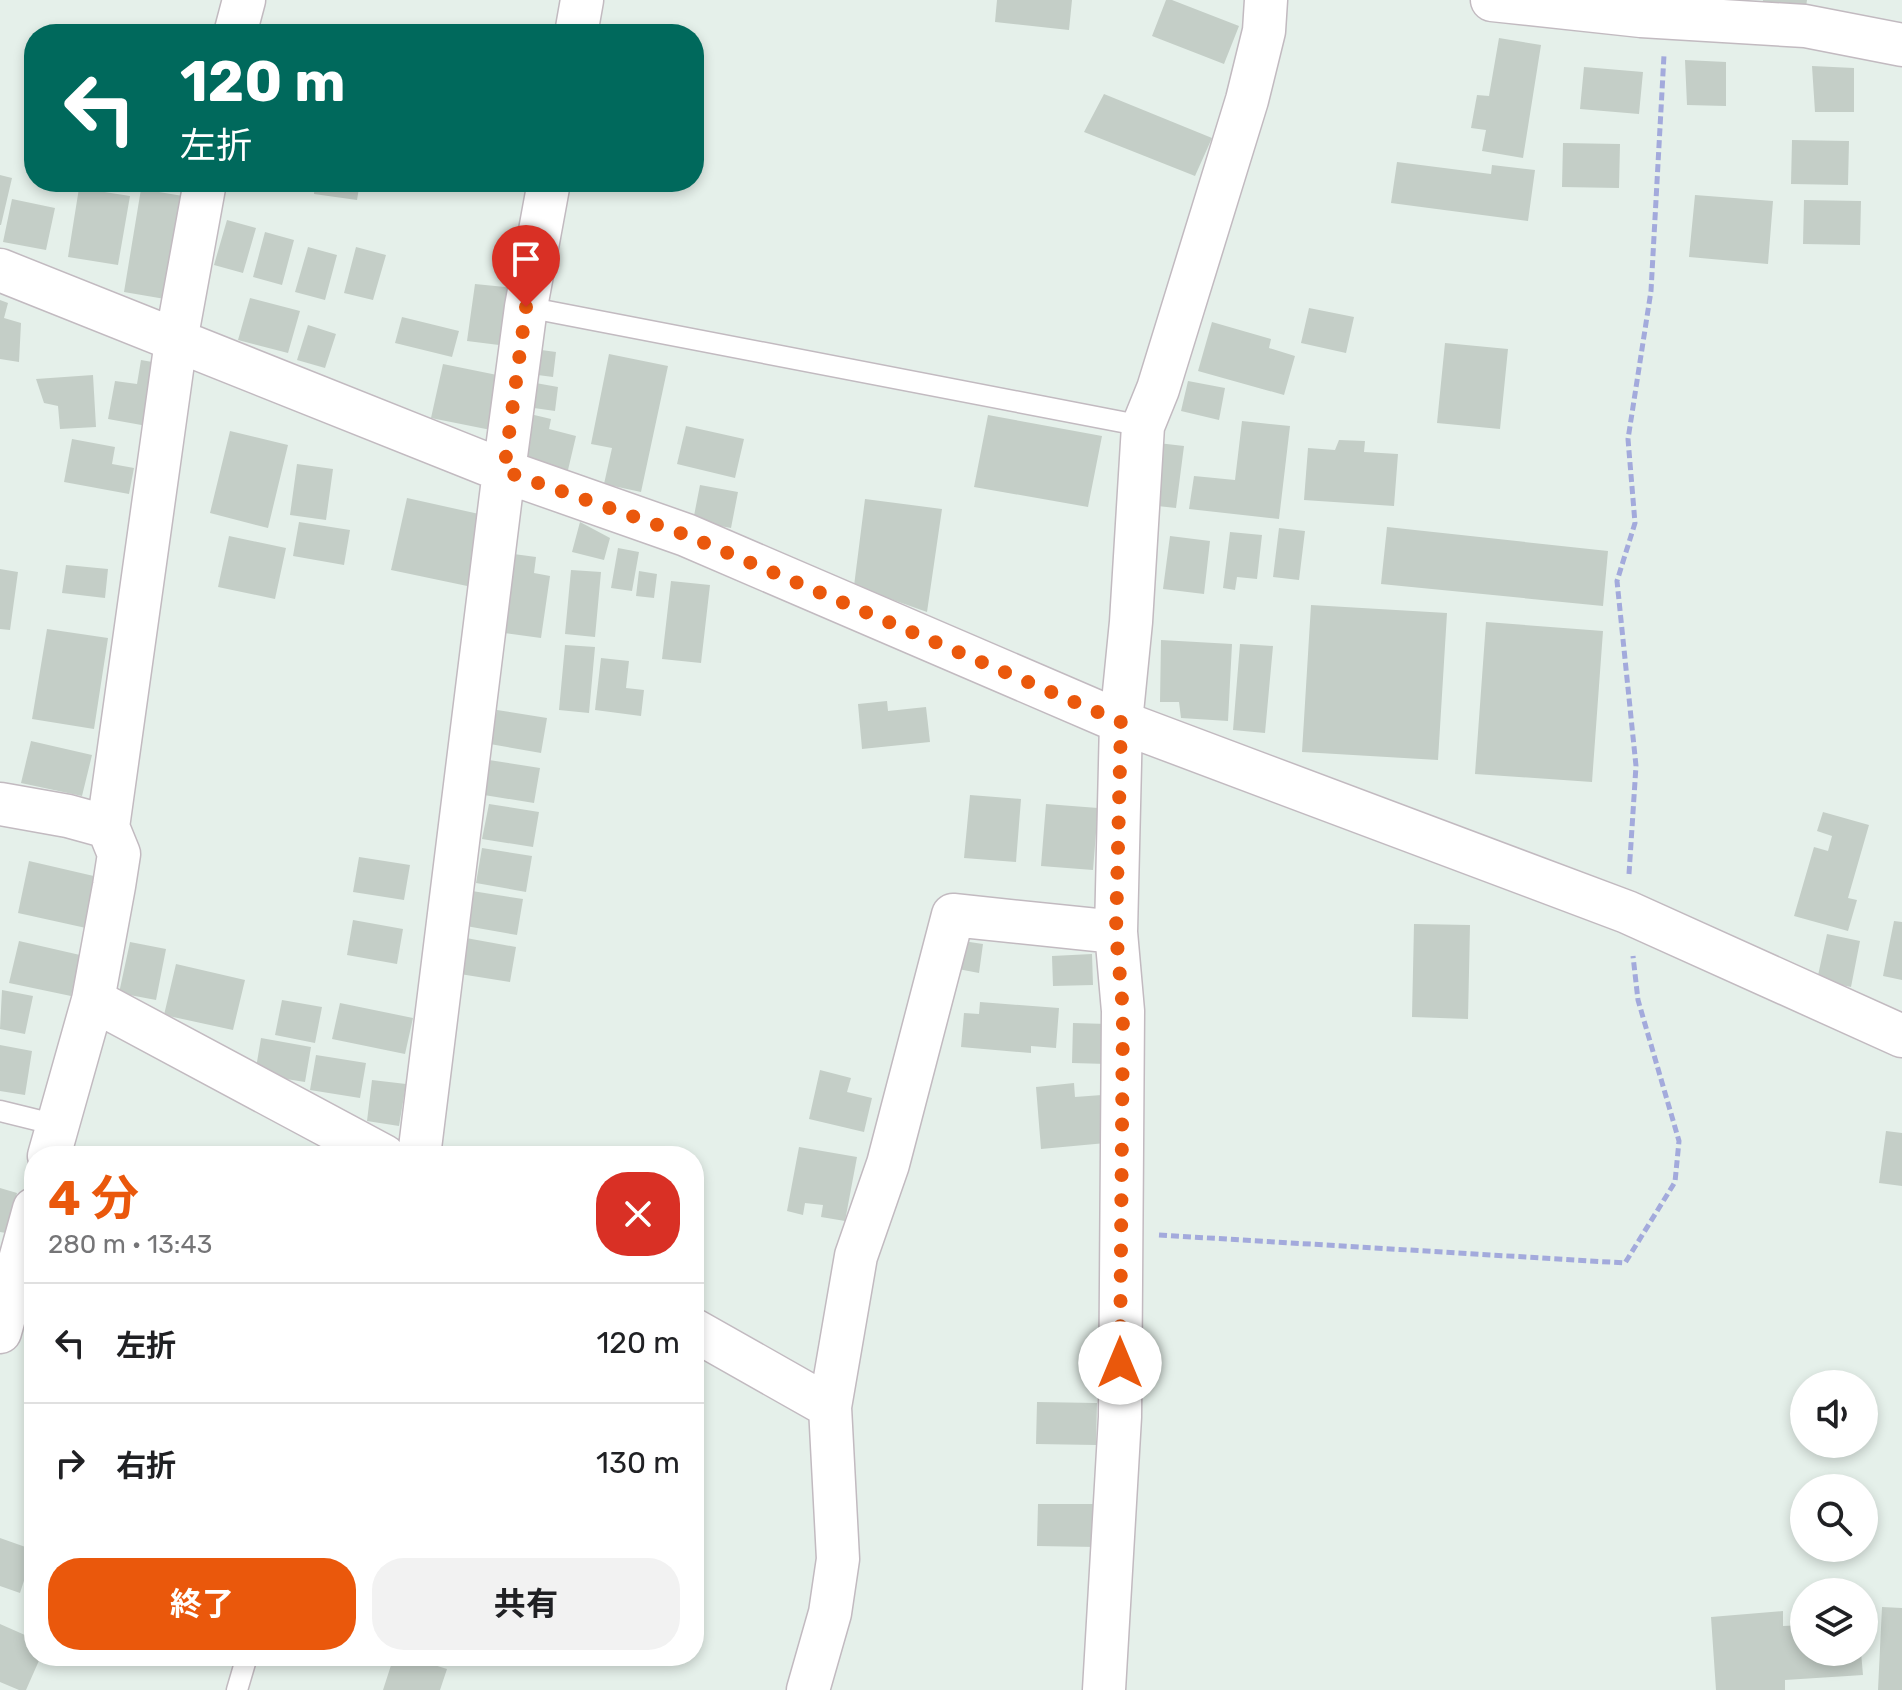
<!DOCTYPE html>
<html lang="ja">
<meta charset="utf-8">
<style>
:root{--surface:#fff;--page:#f2f2f2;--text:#202124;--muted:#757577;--line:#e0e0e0;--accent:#ea580c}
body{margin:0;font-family:Rubik,"Noto Sans JP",sans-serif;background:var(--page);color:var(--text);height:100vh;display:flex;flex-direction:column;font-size:30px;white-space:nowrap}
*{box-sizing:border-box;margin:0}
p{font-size:26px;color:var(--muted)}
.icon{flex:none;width:44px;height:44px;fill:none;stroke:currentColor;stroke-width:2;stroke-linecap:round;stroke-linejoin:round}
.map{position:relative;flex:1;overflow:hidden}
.drawer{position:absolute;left:24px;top:1146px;width:680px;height:520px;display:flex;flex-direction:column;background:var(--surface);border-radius:32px;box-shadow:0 4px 12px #0003}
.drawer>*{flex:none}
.hud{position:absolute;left:24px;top:24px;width:680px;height:168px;border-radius:32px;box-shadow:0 4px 12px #0003;background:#00695c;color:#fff;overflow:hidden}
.fabs{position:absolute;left:1790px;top:1370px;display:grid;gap:16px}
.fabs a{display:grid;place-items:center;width:88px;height:88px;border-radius:50%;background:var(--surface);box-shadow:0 4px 12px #0003;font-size:40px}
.pin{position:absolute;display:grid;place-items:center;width:68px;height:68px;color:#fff;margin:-82px -34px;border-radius:50% 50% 50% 0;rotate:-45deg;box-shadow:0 0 8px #0007}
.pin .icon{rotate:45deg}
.me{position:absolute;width:88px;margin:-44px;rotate:0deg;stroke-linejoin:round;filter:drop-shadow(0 0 6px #0008)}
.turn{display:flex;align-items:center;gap:28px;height:168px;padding:0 24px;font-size:36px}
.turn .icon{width:104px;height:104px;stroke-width:2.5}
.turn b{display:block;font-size:56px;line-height:68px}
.round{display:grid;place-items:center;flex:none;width:84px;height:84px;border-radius:32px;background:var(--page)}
.headline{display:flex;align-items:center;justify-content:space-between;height:136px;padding:0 24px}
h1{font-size:48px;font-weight:700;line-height:60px;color:var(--accent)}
.cta{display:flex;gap:16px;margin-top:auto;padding:16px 24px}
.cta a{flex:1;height:92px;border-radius:32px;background:var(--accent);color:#fff;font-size:32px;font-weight:700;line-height:92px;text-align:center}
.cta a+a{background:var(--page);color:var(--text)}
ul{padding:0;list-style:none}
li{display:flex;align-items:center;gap:24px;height:120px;padding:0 24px;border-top:2px solid var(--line)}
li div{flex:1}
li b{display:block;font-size:30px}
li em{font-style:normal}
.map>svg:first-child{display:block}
</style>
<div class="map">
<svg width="1902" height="1690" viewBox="0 0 1902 1690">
<rect width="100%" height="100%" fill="#e5f0ea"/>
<!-- building -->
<path fill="#c4cec7" d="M997,0H1072L1069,30L995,22Z
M1166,0H1172L1239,26L1224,64L1152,36Z
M1763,0H1807L1805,13L1762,9Z
M1499,38L1541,45L1523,158L1482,151L1486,130L1471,128L1477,95L1489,96Z
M1685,60L1726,62V106L1687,105Z
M1812,66L1854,68V112H1815Z
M1584,67L1643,72L1639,114L1580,109Z
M1104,94L1212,138L1195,176L1084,132Z
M1792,140L1849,141L1848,185L1791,184Z
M1563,143L1620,144L1619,188L1562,187Z
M1397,162L1491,174L1492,165L1535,170L1528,221L1391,203Z
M0,175L12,178L1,225H0Z
M315,182H360L357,200L314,194Z
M79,188L130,196L118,265L68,257Z
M141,189L183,196L165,299L124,292Z
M1695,195L1773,201L1768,264L1689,257Z
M12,199L55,208L46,250L3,242Z
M1804,200L1861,201L1860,245L1803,244Z
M227,220L256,228L243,273L214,265Z
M265,232L294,240L282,285L253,277Z
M308,247L337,255L325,300L295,292Z
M356,247L386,255L373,300L344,293Z
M475,284L515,288L507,346L467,341Z
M250,298L300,311L288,353L238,340Z
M0,300L8,303L4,318L21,323L19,362L0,359Z
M1309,308L1354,317L1346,353L1301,343Z
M402,317L459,331L452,357L395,343Z
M1212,322L1271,339L1269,348L1295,356L1284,395L1198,371Z
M308,325L336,334L325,368L297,360Z
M1445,343L1508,349L1500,429L1437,423Z
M534,349L556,352L553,377L530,374Z
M609,354L668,366L641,492L604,484L612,448L591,444Z
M141,360L158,363L147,426L108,419L115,381L137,384Z
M443,364L502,376L491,430L431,418Z
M93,375L96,427L60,429L58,406L44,403L36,379Z
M1188,381L1225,388L1219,420L1181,411Z
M530,382L558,387L555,411L527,407Z
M530,414L551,419L549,429L576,436L568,470L518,457Z
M988,415L1102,436L1088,507L974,487Z
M1242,421L1290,426L1279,519L1189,509L1194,476L1235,480Z
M686,426L744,439L735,478L677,464Z
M230,431L288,445L268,528L210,513Z
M72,439L115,447L112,464L134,468L129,494L64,482Z
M1339,440L1365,441L1364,452L1398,454L1394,506L1304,500L1308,448L1335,450Z
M1158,443L1184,446L1176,508L1148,505Z
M297,464L333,469L326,520L290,515Z
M700,485L738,492L731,528L693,521Z
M407,498L488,516L472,587L391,570Z
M865,499L942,509L927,612L854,586Z
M299,522L350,530L344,565L293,556Z
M580,522L610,538L604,560L572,552Z
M1387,527L1608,551L1603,606L1381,584Z
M1279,528L1305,531L1299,580L1273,577Z
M1230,532L1262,535L1257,579L1237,577L1235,590L1223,588Z
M229,536L286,548L275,599L218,587Z
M1170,536L1210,541L1204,594L1163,589Z
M618,548L639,552L632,591L611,588Z
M506,553L536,557L534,573L550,576L541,638L496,632Z
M66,565L108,569L105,598L62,593Z
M0,569L18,572L10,630L0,629Z
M571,570L601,572L595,637L565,634Z
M639,571L657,574L654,598L636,596Z
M671,581L710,585L701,663L662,659Z
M1311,605L1447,613L1438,760L1302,752Z
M1486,622L1603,631L1592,782L1475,774Z
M47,629L108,638L94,729L32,719Z
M1161,640L1232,644L1228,721L1181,718L1179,702H1160Z
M1240,644L1273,646L1265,733L1233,730Z
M565,645L595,647L589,713L559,710Z
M601,658L629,661L626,688L644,690L641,716L595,710Z
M887,701L888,711L926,707L930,742L862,749L858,704Z
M497,710L547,718L541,753L490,744Z
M31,741L92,755L82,796L21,783Z
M489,760L540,768L534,803L484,795Z
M970,795L1021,799L1016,862L964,858Z
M489,804L539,812L533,847L482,839Z
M1046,804L1098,808L1093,870L1041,866Z
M1823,812L1869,825L1848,898L1857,900L1848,931L1794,916L1814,847L1828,851L1832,836L1817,831Z
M482,848L532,856L526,892L476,883Z
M359,857L410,865L404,900L353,892Z
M29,861L98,877L86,928L18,913Z
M472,891L523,899L517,935L466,926Z
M353,920L403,929L397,964L347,955Z
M1894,921L1902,922V980L1883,976Z
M1414,924L1470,925L1468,1019L1412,1017Z
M1827,934L1860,941L1851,987L1817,980Z
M466,938L516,947L510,982L460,974Z
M19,941L80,955L71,996L9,983Z
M963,941L983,944L979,973L958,969Z
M130,942L166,949L156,1000L119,993Z
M1092,954L1093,985L1053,986L1052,956Z
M176,964L245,980L233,1030L164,1015Z
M2,990L33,996L25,1034L0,1029Z
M282,1000L322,1007L315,1043L275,1035Z
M980,1002L1059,1008L1056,1048L1031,1046V1053L961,1047L964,1013L979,1014Z
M340,1003L413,1018L405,1054L332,1039Z
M1073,1023L1108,1024L1107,1064L1072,1063Z
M261,1038L311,1047L305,1082L255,1074Z
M0,1045L32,1051L25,1095L0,1091Z
M316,1055L366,1063L360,1098L310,1090Z
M820,1070L851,1078L847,1092L872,1098L864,1132L809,1119Z
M372,1080L406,1084L399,1126L367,1121Z
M1074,1083L1075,1097L1102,1095L1106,1143L1041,1149L1036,1087Z
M1886,1131L1902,1133V1186L1879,1183Z
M799,1147L857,1157L845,1221L821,1217L823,1205L805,1203L803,1215L787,1211Z
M0,1188L17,1193L6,1233L0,1232Z
M1037,1402L1097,1403L1096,1445L1036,1444Z
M1038,1504H1098L1097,1547L1037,1546Z
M0,1538L34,1550L20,1593L0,1586Z
M1882,1607L1902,1608V1690H1878Z
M1783,1611V1626L1804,1625V1652H1861L1863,1675L1785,1680V1690H1716L1711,1617Z
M0,1624L34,1639V1656H41L26,1690H19L0,1682Z
M394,1656H406L447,1669L440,1690H383Z"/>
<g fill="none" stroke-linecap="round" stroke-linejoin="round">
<!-- service casing -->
<g stroke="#c2bac0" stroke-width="23">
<path id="service" d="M526,307L1143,426
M0,1111L57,1125
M237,1690L247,1656"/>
</g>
<!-- minor casing -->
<g stroke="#c2bac0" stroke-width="45">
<path id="minor" d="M1492,0L1641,16L1805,26L1902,45
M235,34L244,0
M576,34L582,0
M0,270L504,471L686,535L1121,722L1627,912L1902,1036
M0,804L68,816L108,827L119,854L114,886L93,1000L49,1156
M108,827L176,341L205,182
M93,1000L384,1156
M419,1156L504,471L526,307L549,182
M694,1330L830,1407
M0,1332L34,1209
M808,1690L830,1613L838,1559L830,1407L856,1256L888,1164L953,915L1116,932
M1104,1690L1120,1417L1123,1011L1116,932L1121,722L1131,622L1143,426L1158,389L1247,100L1264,31L1266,0"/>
</g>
<!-- path -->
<path stroke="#a3aadc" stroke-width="5" stroke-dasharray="8 4" stroke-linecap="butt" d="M1629,874L1636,766L1617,581L1635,523L1628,439L1651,291L1664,55
M1159,1235L1625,1263L1675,1182L1679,1141L1638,1000L1633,956"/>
<!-- service -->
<use href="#service" stroke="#fff" stroke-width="20"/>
<!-- minor -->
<use href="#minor" stroke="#fff" stroke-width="42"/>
</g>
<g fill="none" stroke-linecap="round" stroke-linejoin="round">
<!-- route -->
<path stroke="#ea580c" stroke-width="14" stroke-dasharray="0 25.2" d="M526,307L504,471L686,535L1121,722L1116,932L1123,1011L1120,1363"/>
</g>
</svg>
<div class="fabs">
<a><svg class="icon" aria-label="sound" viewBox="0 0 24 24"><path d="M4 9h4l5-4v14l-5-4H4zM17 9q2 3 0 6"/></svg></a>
<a><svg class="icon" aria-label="search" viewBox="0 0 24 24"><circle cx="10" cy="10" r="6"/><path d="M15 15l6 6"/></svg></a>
<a><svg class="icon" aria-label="layers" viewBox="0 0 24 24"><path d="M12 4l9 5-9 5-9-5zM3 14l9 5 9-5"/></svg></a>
</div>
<div class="pin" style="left:526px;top:307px;background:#d93025"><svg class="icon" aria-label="arrive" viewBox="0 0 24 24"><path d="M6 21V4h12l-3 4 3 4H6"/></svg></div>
<svg class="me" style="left:1120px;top:1363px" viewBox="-20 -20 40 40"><circle r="19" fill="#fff"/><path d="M0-13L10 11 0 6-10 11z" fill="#ea580c"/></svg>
<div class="hud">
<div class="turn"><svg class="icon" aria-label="left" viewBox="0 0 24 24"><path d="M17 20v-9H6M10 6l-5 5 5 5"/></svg><div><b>120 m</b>左折</div></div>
</div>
<section class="drawer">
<div class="headline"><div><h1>4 分</h1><p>280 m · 13:43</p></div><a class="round" style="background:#d93025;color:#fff"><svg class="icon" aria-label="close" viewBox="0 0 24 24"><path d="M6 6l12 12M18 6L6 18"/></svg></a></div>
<ul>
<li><svg class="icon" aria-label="left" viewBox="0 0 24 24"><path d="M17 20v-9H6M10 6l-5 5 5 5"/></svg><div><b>左折</b></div><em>120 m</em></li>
<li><svg class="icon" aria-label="right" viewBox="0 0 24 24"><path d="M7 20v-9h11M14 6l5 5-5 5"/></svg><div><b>右折</b></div><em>130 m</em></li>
</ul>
<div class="cta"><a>終了</a><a>共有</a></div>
</section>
</div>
